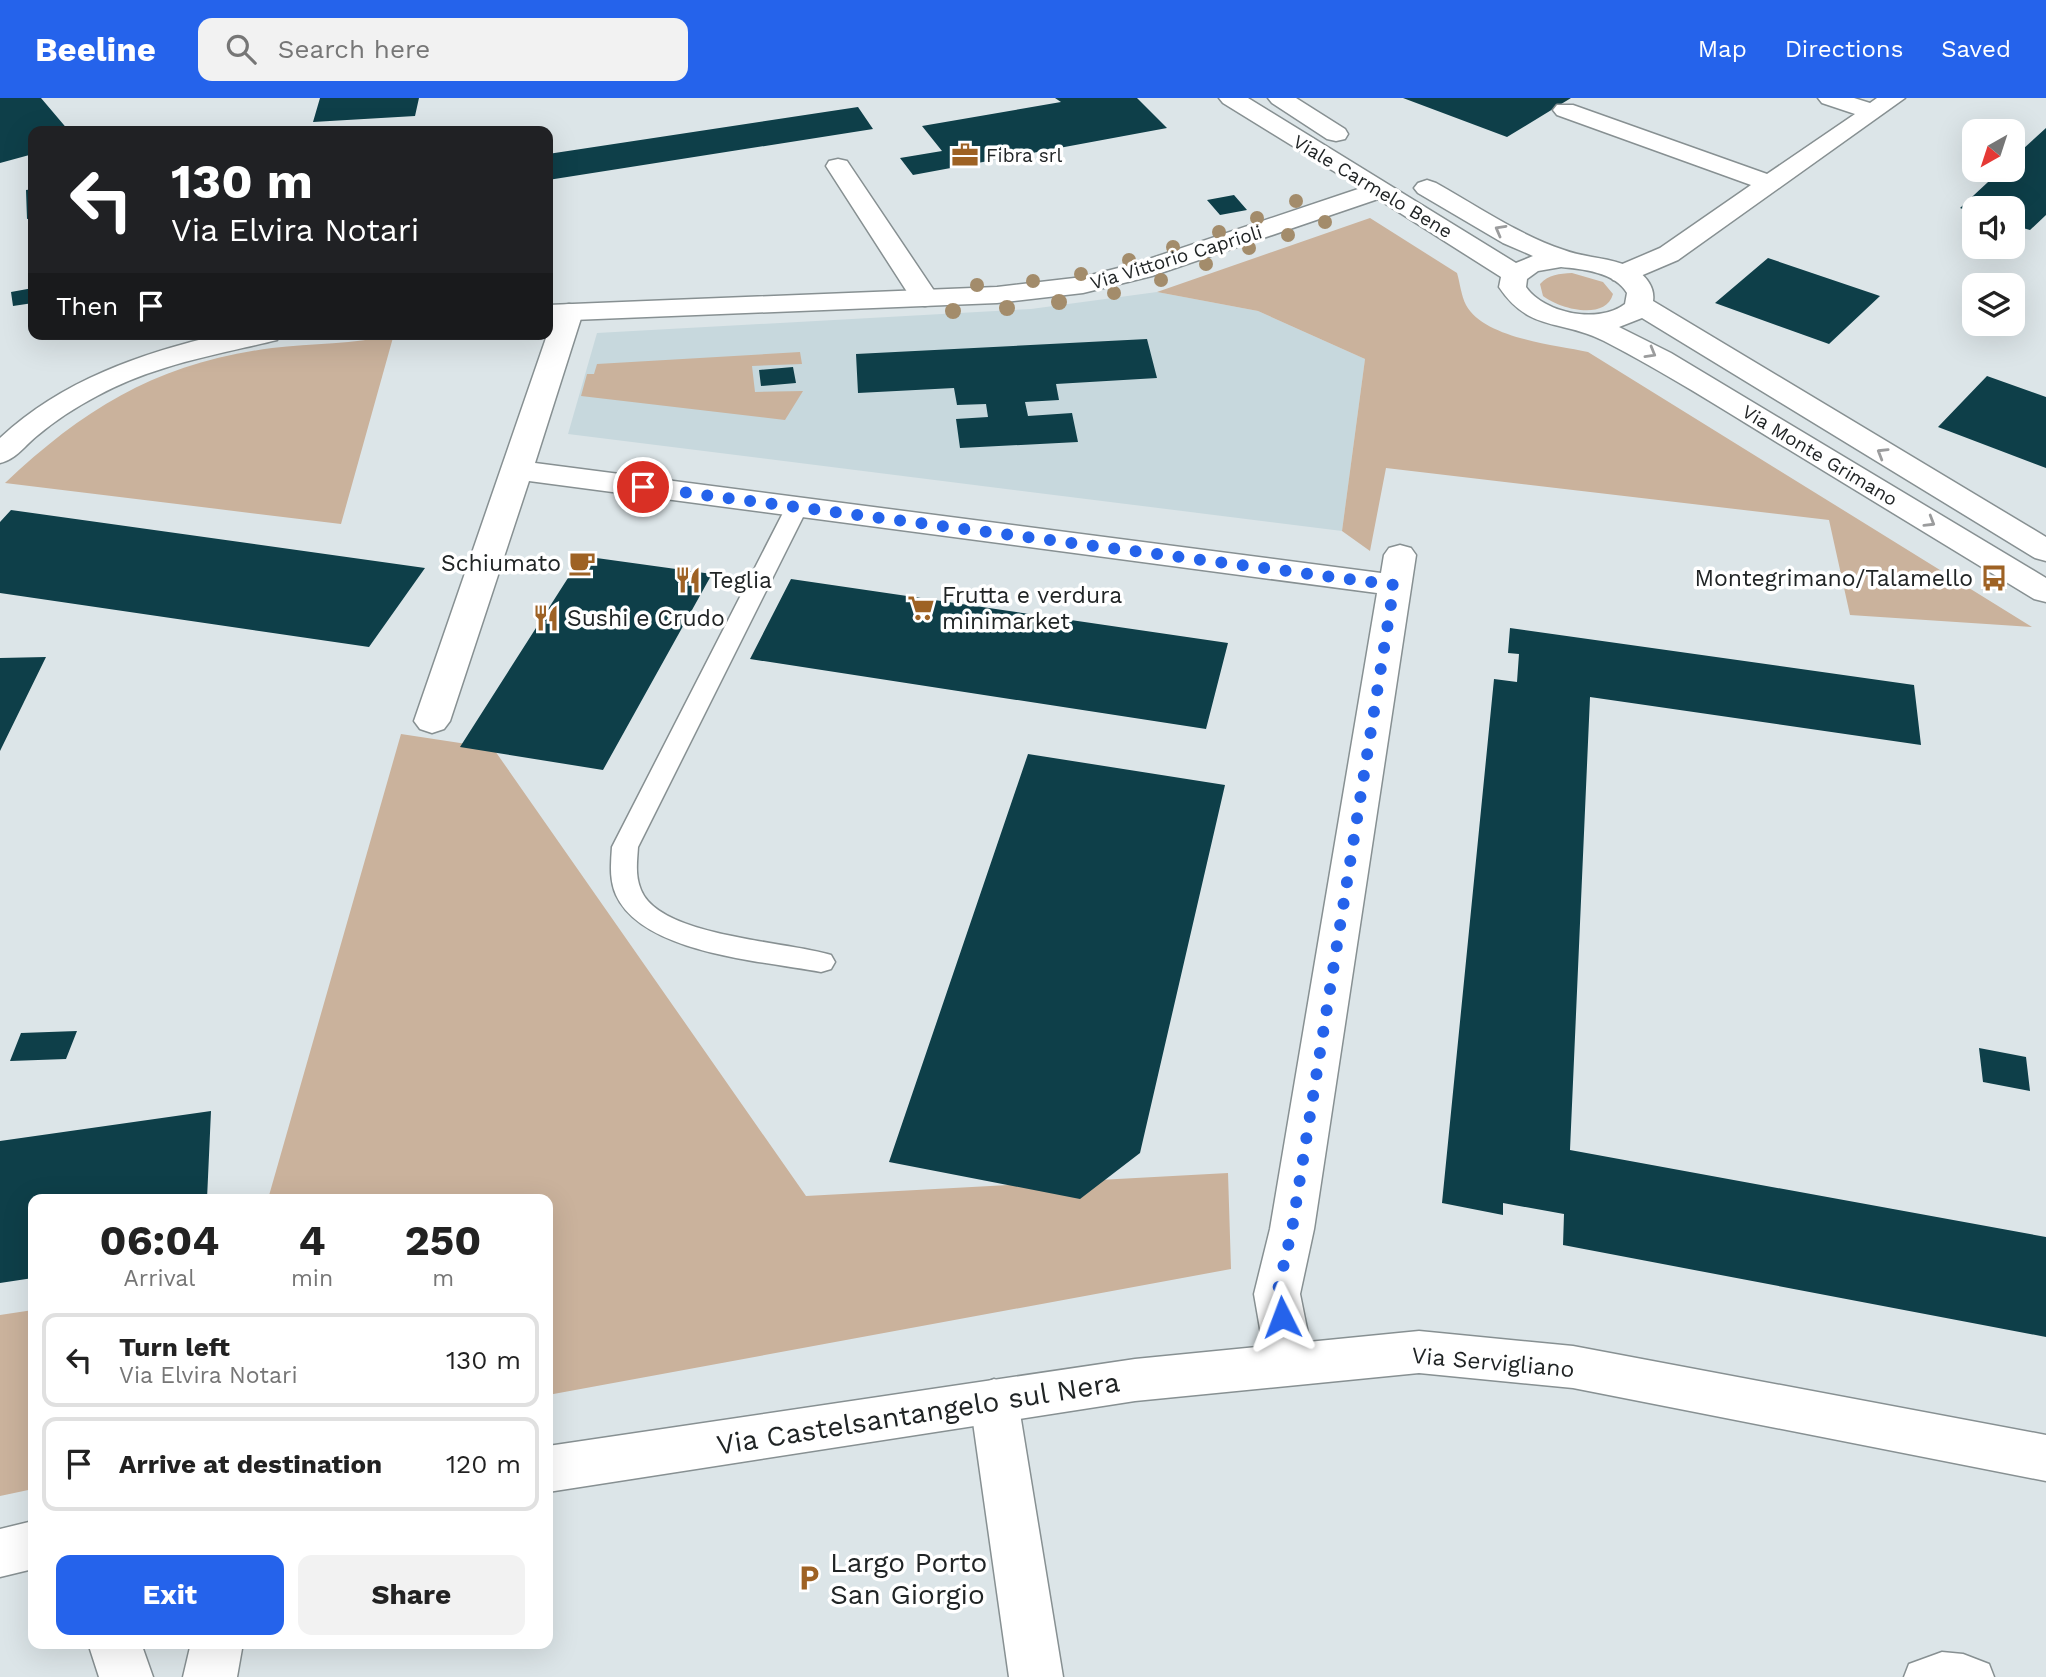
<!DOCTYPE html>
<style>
:root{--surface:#fff;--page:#f2f2f2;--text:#222;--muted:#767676;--line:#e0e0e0;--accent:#2563eb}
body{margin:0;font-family:"Work Sans",sans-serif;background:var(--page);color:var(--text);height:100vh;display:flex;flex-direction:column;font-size:26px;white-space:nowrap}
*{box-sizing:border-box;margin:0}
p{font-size:23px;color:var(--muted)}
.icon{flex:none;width:38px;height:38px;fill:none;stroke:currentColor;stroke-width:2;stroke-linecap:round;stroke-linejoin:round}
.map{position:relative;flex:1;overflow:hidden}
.side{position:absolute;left:28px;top:1096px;width:525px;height:455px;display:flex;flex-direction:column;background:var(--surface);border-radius:14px;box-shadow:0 7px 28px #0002}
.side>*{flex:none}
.hud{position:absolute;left:28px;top:28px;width:525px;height:214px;border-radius:14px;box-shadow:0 7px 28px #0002;background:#202124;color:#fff;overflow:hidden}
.needle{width:46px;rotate:219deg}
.controls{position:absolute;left:1962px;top:21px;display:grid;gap:14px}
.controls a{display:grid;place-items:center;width:63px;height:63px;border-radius:14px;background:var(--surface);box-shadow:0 7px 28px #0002;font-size:35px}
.pin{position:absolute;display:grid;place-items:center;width:60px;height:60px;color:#fff;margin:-30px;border:4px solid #fff;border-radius:50%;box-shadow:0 2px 7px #0007}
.me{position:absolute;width:77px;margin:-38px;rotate:357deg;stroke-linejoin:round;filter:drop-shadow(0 0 5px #0008)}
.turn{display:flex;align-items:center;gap:24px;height:147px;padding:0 28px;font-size:32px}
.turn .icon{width:91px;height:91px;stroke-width:2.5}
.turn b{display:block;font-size:49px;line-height:60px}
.then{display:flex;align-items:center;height:66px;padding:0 28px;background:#0003;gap:14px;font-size:26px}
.eta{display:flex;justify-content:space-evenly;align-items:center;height:119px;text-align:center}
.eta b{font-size:42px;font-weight:700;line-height:49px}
.button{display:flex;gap:14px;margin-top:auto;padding:14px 28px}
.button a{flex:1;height:80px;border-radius:14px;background:var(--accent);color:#fff;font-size:28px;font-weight:700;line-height:80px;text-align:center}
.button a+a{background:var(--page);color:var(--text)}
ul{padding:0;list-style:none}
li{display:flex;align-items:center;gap:21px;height:94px;margin:0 14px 10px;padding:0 14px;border:4px solid var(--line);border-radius:14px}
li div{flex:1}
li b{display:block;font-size:26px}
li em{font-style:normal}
header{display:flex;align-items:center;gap:42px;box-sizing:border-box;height:98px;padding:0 35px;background:var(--accent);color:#fff}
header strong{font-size:33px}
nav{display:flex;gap:38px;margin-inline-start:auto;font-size:24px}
.search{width:490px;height:63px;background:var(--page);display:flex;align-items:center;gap:18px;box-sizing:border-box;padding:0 24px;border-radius:14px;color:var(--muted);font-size:26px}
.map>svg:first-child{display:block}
</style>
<header>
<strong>Beeline</strong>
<div class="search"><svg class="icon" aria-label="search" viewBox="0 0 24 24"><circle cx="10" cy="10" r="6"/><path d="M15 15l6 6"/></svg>Search here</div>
<nav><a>Map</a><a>Directions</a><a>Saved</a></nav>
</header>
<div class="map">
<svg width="2046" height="1579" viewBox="0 0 2046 1579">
<rect width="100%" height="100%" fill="#dce5e8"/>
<!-- built -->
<path fill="#c7d8dd" d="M1157,194L1258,213L1365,261L1342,433L568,336L597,235L1031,211Z"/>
<!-- green -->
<path fill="#cab29c" d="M1370,120L1457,175C1460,185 1461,197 1466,207C1484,240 1554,247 1588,254L2032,529L1850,517L1829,422L1386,370L1370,453L1342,433L1365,261L1258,213L1157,194Z
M1572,175L1603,184L1613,196C1605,224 1558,210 1543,198L1540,186C1549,176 1559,176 1572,175Z
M394,236L341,426L5,385C87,308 159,265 272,250C312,245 354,247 394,236Z
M800,254L802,266L752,268L755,294L803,293L785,322L581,298L587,276H594L597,266Z
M401,636L493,650L806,1098L1228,1075L1231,1171L548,1297V1101H268Z
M33,1212V1391L0,1398V1217Z"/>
<!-- building -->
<path fill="#0e3f49" d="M0,0H41L69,33H33V56L0,65Z
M320,0H419L415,18L313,24Z
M1055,0H1137L1167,30L913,77L900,60L942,53L922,28L1061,4Z
M1403,0H1571L1507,39Z
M858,9L873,31L548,82V56Z
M2046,30V117L2030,132L2012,127V110H1974V115L1960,110L2001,72H2012V61Z
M33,91V120L27,121L26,92Z
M1234,97L1247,112L1220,117L1207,102Z
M1768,160L1880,198L1829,246L1715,205Z
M33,190V205L13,208L11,194Z
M1147,241L1157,280L1056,286L1059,302L1025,304L1028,318L1072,315L1078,344L960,350L956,321L988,319L986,306L957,307L954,290L858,295L856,256Z
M793,269L796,285L761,288L759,272Z
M1987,278L2046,299V370L1938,329Z
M11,412L425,470L369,549L0,495V424Z
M582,458L712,476L603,672L460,649Z
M791,481L1228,545L1206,631L750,561Z
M1510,530L1914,587L1921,647L1590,599L1570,1052L2046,1139V1239L1563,1147L1564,1116L1503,1105V1117L1442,1105L1494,581L1517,584L1519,556L1508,555Z
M46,559L0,653V560Z
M1028,656L1225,687L1140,1055L1080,1101L889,1064Z
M77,933L66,961L10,963L21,935Z
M1979,950L2026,959L2030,993L1983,984Z
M211,1013L207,1101H33V1180L0,1185V1043Z"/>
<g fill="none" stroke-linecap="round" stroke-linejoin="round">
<!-- lane casing -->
<g stroke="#879092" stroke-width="3">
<path id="lane" d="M797,403L805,404L808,409L638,749C637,764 635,778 641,792C660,839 786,843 831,857L835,864L831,871L821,874C764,863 643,856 616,797C609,781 611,765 612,749L786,409L789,404Z
M1942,1554L1963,1556L1989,1566L1994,1579H1904L1909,1566Z"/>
</g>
<!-- street casing -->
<g stroke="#879092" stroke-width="3">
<path id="street" d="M1818,0H1854L1870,5L1877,0H1905L1678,162L1631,182L1622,184L1613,182L1609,176L1613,170L1660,150L1751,87L1557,17L1553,12L1557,7H1573L1767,76L1855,16L1822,5Z
M838,61L847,63L939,200L935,206L925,208L915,206L911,200L826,68L829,63Z
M569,206L579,208L583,214L535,365L1381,475L1384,457L1389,450L1400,447L1411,450L1416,457L1314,1131L1300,1196L1314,1265L1307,1280L1290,1286L1273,1280L1266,1265L1254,1196L1270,1131L1377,495L529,383L450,623L444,631L432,635L420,631L414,623L555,214L559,208Z
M994,1281L1011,1288L1018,1303L1063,1579H1009L970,1303L977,1288Z
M88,1545H141L153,1579H99Z
M191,1545H243L237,1579H183Z"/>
</g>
<!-- secondary casing -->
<g stroke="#879092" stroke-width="3">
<path id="secondary" d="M1219,0H1248L1516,165L1533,158L1503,145L1418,95L1414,90L1418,85L1427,82L1436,85C1477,108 1519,137 1564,152C1587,161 1614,159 1636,172C1647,179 1655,190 1653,203L2046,439V463L2035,460L1642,220L1619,229L1671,255L2046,480V504L2034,501C1952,451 1870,401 1788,351C1727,314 1668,276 1604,243C1561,221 1530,235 1499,189L1501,179L1378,101L1152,178L1083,195L997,205L548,223V207L997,189L1083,179L1134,166L1361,90L1223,5ZM1561,169C1582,171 1615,174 1627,195L1625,206C1599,226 1545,216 1526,189L1527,181L1538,173Z
M1268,0H1296L1345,31L1348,36L1345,41L1336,43L1327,41L1272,5Z
M223,236H281L277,242C215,257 153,267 97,298C76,309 56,322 38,337C25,347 17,361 0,365V340C62,282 142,255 223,236Z
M1419,1233L1573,1248L2046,1337V1383L1573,1290L1419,1275L1135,1303L548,1394V1348L1135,1261Z
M33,1423V1471L0,1479V1431Z"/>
</g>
<!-- lane -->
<use href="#lane" fill="#fff" fill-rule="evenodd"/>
<!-- street -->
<use href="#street" fill="#fff" fill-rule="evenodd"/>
<!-- secondary -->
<use href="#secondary" fill="#fff" fill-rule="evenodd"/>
</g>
<!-- trees -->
<g fill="#a38c6b">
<circle cx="1296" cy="103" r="7"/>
<circle cx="1257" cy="120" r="7"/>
<circle cx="1325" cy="124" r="7"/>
<circle cx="1219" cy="134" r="7"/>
<circle cx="1288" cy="137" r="7"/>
<circle cx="1173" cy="149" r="7"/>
<circle cx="1249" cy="150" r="7"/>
<circle cx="1129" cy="162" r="7"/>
<circle cx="1206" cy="166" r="7"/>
<circle cx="1081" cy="176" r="7"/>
<circle cx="1161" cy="182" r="7"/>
<circle cx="1033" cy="183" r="7"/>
<circle cx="977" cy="187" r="7"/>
<circle cx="1114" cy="195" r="7"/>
<circle cx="1059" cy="204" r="8"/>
<circle cx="1007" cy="210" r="8"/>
<circle cx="953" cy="213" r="8"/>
</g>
<!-- one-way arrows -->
<defs><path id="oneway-chevron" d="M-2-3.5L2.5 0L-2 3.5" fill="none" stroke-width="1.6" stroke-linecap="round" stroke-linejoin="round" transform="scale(1.75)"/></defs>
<g stroke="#9b9c9d">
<use href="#oneway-chevron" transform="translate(1500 132) rotate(-151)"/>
<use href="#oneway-chevron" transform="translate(1651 255) rotate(30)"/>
<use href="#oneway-chevron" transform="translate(1882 355) rotate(-149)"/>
<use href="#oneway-chevron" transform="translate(1930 424) rotate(31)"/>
</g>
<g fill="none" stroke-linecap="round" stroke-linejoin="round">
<!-- route -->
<path stroke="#2563eb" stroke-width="12" stroke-dasharray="0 21.6" d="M643,389L1394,487L1292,1131L1277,1196L1282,1219"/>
</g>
<!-- icons -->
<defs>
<g id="office-bare" transform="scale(2.1)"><path d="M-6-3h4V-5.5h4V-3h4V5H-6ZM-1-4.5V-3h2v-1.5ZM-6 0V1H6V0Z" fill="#9e6224" stroke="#fff" stroke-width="2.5" paint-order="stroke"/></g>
<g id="cafe-bare" transform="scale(2.1)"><path d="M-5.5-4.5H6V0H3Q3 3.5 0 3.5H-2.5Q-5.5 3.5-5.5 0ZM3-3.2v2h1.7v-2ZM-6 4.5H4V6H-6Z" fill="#9e6224" stroke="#fff" stroke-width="2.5" paint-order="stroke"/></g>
<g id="bus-bare" transform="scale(2.1)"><path d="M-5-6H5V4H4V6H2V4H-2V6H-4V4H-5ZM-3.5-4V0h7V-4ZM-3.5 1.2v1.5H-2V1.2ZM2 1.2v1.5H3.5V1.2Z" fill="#9e6224" stroke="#fff" stroke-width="2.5" paint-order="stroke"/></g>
<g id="restaurant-bare" transform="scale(2.1)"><path d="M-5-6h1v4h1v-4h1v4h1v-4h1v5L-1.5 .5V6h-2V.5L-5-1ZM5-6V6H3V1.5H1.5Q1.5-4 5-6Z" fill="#9e6224" stroke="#fff" stroke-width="2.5" paint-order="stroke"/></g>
<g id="supermarket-bare" transform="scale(2.1)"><path d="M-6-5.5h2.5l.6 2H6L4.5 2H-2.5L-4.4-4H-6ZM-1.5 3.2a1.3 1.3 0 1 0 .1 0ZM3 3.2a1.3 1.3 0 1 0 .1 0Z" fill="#9e6224" stroke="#fff" stroke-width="2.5" paint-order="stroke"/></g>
<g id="parking-bare" transform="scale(2.1)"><path d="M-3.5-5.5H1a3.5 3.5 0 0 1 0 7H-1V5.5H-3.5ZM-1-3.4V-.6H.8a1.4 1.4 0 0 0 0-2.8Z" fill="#9e6224" stroke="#fff" stroke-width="2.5" paint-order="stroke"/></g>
</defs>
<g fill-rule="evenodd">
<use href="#office-bare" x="965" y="57"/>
<use href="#cafe-bare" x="582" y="465"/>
<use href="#bus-bare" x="1994" y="480"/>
<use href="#restaurant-bare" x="688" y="482"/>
<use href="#supermarket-bare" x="921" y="510"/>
<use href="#restaurant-bare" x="546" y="520"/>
<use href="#parking-bare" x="809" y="1480"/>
</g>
<g text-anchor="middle" stroke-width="7" stroke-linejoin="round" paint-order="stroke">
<!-- far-poi labels -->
<g font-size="19" fill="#202425" stroke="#fff" text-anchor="start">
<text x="986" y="64">Fibra srl</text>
</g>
<!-- far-street labels -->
<g font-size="19" fill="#202425" stroke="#fff">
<text transform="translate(1373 88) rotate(31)" y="7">Viale Carmelo Bene</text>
<text transform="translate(1176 159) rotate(-17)" y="7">Via Vittorio Caprioli</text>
<text transform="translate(1820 357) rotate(31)" y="7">Via Monte Grimano</text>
</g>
<!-- poi labels -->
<g font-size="23" fill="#202425" stroke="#fff" text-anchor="start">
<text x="561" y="473" text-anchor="end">Schiumato</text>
<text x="1973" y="488" text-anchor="end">Montegrimano/Talamello</text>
<text x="709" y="490">Teglia</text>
<text x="942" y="505">Frutta e verdura<tspan x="942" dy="26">minimarket</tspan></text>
<text x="567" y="528">Sushi e Crudo</text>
</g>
<!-- street labels -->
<g font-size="23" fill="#202425" stroke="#fff">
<text transform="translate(1493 1264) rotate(5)" y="8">Via Servigliano</text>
</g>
<!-- near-street labels -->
<g font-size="28" fill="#202425" stroke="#fff">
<text transform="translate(918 1315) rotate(-9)" y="10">Via Castelsantangelo sul Nera</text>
</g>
<!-- near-poi labels -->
<g font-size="28" fill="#202425" stroke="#fff" text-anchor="start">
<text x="830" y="1474">Largo Porto<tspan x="830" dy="32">San Giorgio</tspan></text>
</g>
</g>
</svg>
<div class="controls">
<a><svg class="needle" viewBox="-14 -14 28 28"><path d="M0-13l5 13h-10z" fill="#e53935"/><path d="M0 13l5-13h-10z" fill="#767676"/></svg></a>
<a><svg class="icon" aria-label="sound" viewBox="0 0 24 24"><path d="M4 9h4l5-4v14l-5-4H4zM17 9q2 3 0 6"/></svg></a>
<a><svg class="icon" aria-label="layers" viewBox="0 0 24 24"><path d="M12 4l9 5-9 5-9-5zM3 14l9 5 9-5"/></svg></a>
</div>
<div class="pin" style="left:643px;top:389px;background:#d93025"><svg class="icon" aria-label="arrive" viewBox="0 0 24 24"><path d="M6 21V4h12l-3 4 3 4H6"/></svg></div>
<svg class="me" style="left:1282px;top:1219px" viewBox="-20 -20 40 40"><path d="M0-17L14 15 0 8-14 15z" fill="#2563eb" stroke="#fff" stroke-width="4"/></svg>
<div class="hud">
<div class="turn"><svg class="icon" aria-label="left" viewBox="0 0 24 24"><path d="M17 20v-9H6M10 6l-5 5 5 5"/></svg><div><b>130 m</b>Via Elvira Notari</div></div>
<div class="then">Then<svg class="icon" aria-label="arrive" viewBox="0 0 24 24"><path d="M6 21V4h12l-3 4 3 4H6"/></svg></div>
</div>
<section class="side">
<div class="eta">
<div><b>06:04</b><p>Arrival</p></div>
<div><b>4</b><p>min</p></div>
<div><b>250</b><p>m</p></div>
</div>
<ul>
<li><svg class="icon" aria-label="left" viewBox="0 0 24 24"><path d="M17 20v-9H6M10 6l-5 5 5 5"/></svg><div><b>Turn left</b><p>Via Elvira Notari</p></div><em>130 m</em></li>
<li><svg class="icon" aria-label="arrive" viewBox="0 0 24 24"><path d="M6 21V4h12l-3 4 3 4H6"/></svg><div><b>Arrive at destination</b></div><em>120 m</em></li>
</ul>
<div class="button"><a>Exit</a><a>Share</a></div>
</section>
</div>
